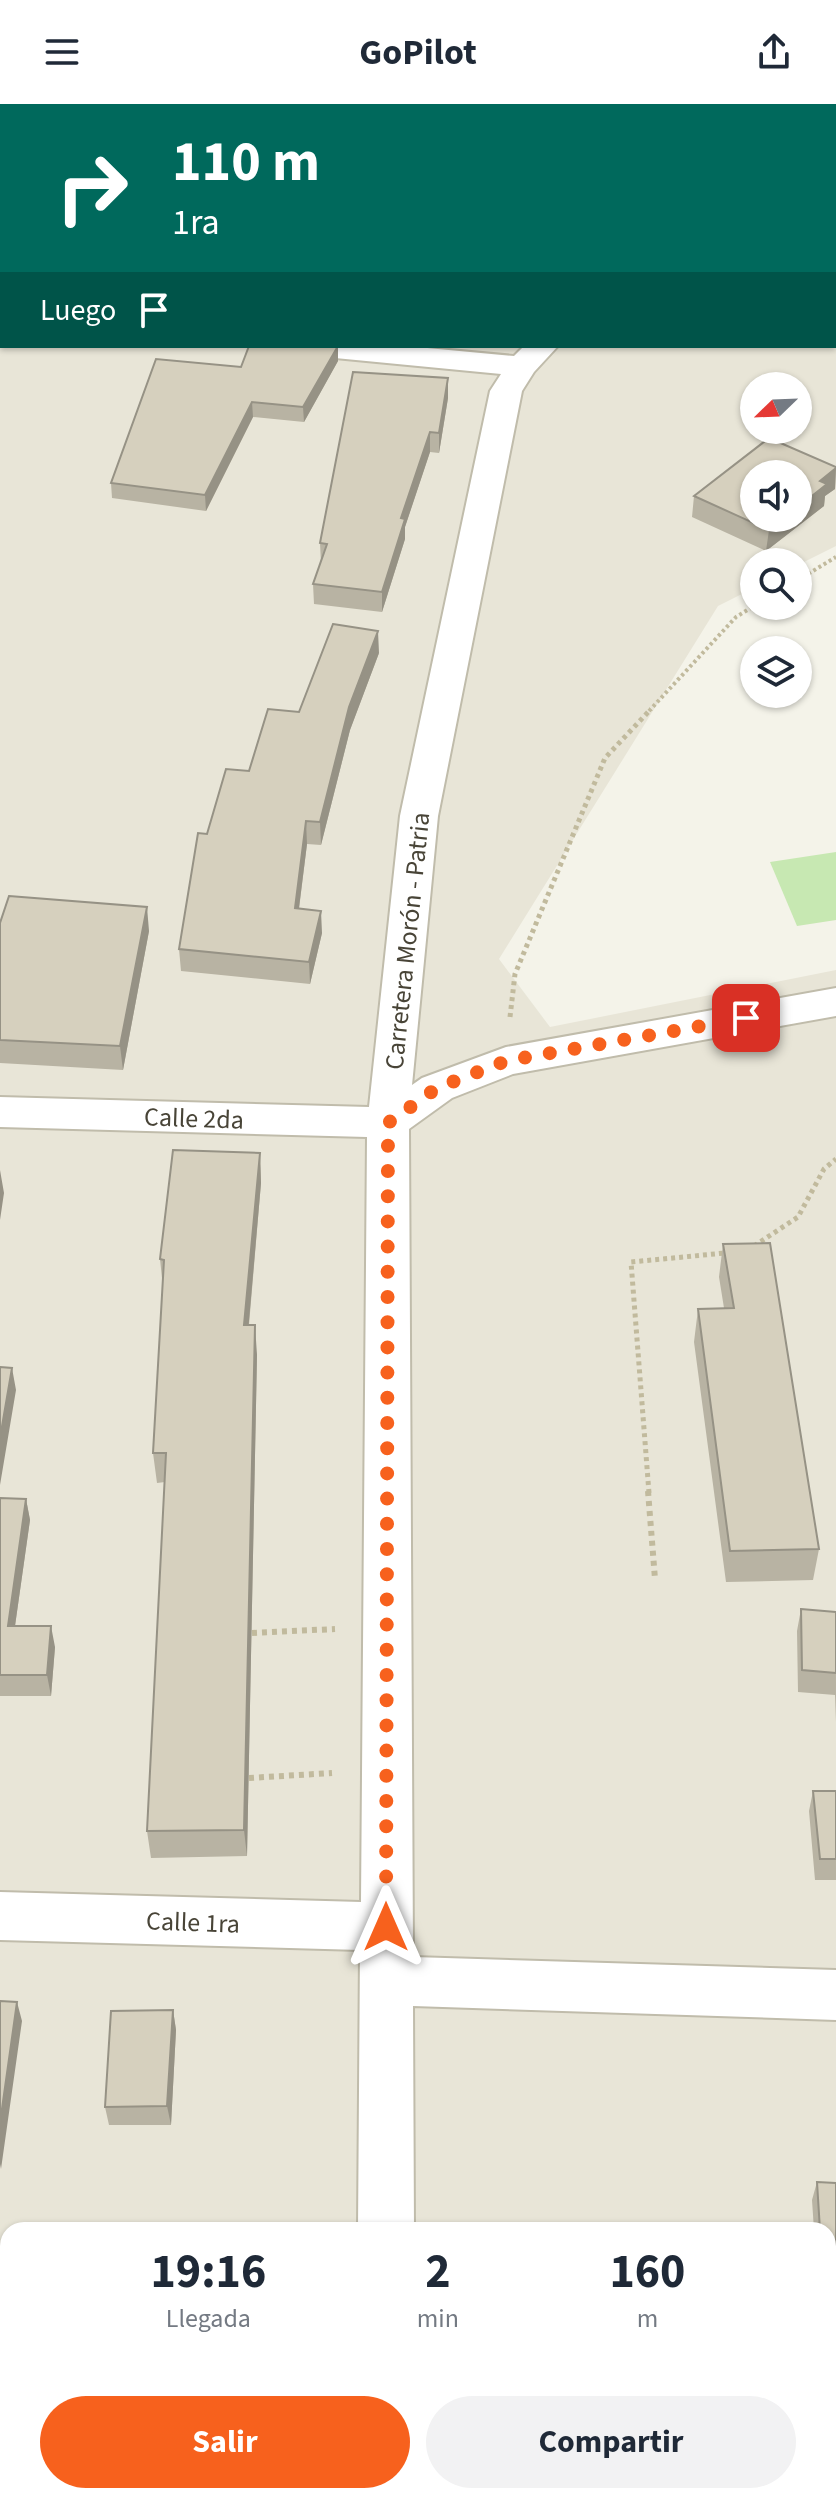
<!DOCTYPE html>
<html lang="es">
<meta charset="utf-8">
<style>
:root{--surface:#fff;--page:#f2f2f3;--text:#1f2937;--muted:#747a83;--accent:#f7611d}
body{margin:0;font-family:"Source Sans 3",sans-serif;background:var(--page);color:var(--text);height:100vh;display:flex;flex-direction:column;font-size:30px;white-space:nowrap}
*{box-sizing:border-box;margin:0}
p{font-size:26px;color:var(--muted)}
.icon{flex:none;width:44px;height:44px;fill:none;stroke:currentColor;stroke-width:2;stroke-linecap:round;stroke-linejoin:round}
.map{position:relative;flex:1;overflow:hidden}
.side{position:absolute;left:0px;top:2118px;width:836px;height:282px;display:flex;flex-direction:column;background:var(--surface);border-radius:24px 24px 0 0;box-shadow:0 2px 6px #0004}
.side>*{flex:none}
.hud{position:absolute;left:0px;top:0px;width:836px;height:244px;box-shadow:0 2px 6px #0004;background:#00695c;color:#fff;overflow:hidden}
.needle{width:52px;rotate:247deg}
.tools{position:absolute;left:740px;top:268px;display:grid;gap:16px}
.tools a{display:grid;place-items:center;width:72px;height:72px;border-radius:50%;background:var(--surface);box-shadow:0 2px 6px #0004;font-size:40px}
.pin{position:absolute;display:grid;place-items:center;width:68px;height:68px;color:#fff;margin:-34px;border-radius:16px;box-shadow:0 4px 12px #0006}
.me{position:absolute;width:88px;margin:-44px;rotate:0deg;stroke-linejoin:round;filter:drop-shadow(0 0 6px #0008)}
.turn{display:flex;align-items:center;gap:28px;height:168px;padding:0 40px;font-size:36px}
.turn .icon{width:104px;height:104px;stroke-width:2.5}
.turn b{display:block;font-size:56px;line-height:68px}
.then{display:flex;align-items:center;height:76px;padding:0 40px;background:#0003;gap:16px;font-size:30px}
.eta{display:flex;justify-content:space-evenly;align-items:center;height:136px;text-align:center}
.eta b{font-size:48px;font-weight:700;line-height:56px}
.primary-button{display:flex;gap:16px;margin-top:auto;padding:16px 40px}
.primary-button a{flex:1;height:92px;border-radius:48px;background:var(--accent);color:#fff;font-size:32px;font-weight:700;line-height:92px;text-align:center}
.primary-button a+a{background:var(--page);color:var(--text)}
header{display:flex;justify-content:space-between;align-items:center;height:104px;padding:0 40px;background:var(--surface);font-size:36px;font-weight:700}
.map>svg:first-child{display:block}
</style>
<header><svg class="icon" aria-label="menu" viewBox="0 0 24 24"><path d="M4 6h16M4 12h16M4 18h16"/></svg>GoPilot<svg class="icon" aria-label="share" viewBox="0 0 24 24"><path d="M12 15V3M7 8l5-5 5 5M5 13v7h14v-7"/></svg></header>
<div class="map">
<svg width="836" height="2399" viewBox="0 0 836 2399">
<rect width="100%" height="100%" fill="#f4f3e9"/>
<!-- residential -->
<path fill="#e8e5d7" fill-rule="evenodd" d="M0,0H836V442L798,461V458H754V484L718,502L499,855L550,923L836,866V2399H0ZM2,2H834V242H2ZM754,282H798V326H754ZM754,370H798V414H754ZM8,2126H828V2392H8Z"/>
<!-- green -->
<path fill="#c7e8b2" d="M836,748V816L797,822L770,758Z"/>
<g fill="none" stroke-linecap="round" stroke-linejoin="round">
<!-- minor casing -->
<g stroke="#c0bcab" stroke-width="4">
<path id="minor" d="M570,0H599L600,2H571Z
M834,107H836V125H834Z
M0,205H2V224H0Z
M288,242H406L514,252L524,242H558L534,268L522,287L438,712L412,981L422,974L506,943L836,884V912L513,970L452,994L409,1025L413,1853L836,1866V1916L413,1902L414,2126H358L360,1846L0,1836V1788L361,1798L367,1033L0,1023V993L369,1003L400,712L490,287L501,270L304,251L293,249Z
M356,2392H416V2399H356Z"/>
</g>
<!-- path-far2 -->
<path stroke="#c1ba9d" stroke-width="4" stroke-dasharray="3 3" stroke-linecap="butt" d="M798,476L836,453
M649,607L736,513L754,502"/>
<!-- path-far1 -->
<path stroke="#c1ba9d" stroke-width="5" stroke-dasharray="4 4" stroke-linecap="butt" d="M510,913L515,870L605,654L651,605
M754,1142L798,1113L824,1065L836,1055
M649,1389L631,1158L725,1149"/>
<!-- path -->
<path stroke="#c1ba9d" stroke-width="6" stroke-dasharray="5 5" stroke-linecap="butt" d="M648,1387L655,1475
M252,1529L335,1525
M249,1674L332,1669"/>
<!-- minor -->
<use href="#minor" fill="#fff" fill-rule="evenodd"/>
</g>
<!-- wall -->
<path fill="#b8b3a3" d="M781,0H836V72H834V2H782Z
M338,242V257L304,318L253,313L206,407L112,394L111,379L241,263Z
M448,274V294L439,349L430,348L405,423V435L382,508L314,500L313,480L321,459L320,439Z
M836,363L835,385L825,392L824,402L766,447L692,413L694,392Z
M379,549L350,626L321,741L307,740L299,805L322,829L310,880L181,867L179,845L207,730L249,667L299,608Z
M0,819L149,827L123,966L0,959Z
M260,1049L261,1079L249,1221L257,1251L247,1752L151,1754L147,1727L165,1378L157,1379L153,1349L163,1184L160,1155Z
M723,1140L819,1445L813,1476L726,1478L694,1238L698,1205L724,1204L719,1173Z
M0,1394L26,1395L30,1416L15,1522L55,1543L51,1592H0Z
M801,1505L836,1508V1618L835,1591L798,1588L797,1527Z
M813,1687H836V1776H815L809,1707Z
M173,1906L176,1926L171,2021H109L105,2003Z
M817,2078L836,2079V2192L828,2191V2126H814L812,2096Z"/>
<!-- shaded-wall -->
<path fill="#969285" d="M338,242V257L304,318L303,303Z
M448,274V294L439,349V329Z
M252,298L253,313L206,407L205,391Z
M430,328V348L405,423V435L382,508V488L401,414Z
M836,364L835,385L825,392L824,402L766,447L769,426L784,414H798V403L820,377Z
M378,527L379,549L350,626L321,741L320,718L349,603Z
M306,717L307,740L296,827L295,804Z
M147,803L149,827L123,966L120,942Z
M321,807L322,829L310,880L309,858Z
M260,1049L261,1079L246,1251L244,1221Z
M0,1066L4,1089L0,1116Z
M255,1221L257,1251L247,1752L244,1726Z
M12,1264L16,1286L0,1381V1334Z
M26,1395L30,1416L12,1543L8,1522Z
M51,1522L55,1543L51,1592L47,1571Z
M17,1898L22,1917L1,2065L0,2060V2019Z
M173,1906L176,1926L171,2021L167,2002Z"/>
<!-- building -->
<path fill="#d6d0be" stroke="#969285" stroke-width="2" d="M300,0H371V2H300Z
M786,0H836V59H834V2H786Z
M249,242H338L303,303L252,298L205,391L111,379L156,255L241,263Z
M353,268L448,274L439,329L430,328L401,414L405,415L382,488L313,480L327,440L320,439Z
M769,334L836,363V364L820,377L827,380L798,403V370H754V414H784L769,426L694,392Z
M333,520L378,527L349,603L320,718L306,717L295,804L321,807L309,858L179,845L198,729L207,730L226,665L249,667L268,605L299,608Z
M9,792L147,803L120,942L0,936V819Z
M173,1046L260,1049L244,1221H255L244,1726L147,1727L166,1349H153L164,1156L160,1155Z
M770,1139L819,1445L730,1447L698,1205L734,1204L723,1140Z
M0,1263L12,1264L0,1334Z
M0,1394L26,1395L8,1522H51L47,1571H0Z
M801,1505L836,1508V1569L802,1566Z
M813,1687H836V1755H820Z
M0,1897L17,1898L0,2019Z
M173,1906L167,2002L105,2003L111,1907Z
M817,2078L836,2079V2174H828V2126H820Z"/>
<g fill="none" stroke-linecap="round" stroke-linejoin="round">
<!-- route -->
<path stroke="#f7611d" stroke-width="14" stroke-dasharray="0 25.2" d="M386,1823L388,1019L437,984L506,957L746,914"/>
</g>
<g text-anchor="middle" stroke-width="7" stroke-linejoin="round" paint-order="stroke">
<!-- street labels -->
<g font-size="26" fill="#484437" stroke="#fff">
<text transform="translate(407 837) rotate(-84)" y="9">Carretera Morón - Patria</text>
<text transform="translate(194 1014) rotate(2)" y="9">Calle 2da</text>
<text transform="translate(193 1818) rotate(2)" y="9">Calle 1ra</text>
</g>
</g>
</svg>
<div class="tools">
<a><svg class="needle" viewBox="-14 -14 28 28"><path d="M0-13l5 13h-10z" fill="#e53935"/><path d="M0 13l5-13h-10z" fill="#747a83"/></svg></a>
<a><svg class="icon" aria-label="sound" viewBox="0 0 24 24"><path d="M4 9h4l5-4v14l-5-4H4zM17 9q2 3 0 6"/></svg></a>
<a><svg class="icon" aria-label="search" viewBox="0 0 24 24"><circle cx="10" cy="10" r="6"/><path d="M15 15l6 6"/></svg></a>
<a><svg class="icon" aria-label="layers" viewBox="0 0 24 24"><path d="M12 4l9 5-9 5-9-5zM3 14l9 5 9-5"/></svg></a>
</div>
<div class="pin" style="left:746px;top:914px;background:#d93025"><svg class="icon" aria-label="arrive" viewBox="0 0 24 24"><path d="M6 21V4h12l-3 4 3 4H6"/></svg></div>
<svg class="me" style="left:386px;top:1823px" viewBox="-20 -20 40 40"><path d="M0-17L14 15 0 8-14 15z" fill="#f7611d" stroke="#fff" stroke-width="4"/></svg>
<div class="hud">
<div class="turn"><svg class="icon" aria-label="right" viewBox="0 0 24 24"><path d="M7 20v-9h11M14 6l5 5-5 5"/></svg><div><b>110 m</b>1ra</div></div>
<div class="then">Luego<svg class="icon" aria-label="arrive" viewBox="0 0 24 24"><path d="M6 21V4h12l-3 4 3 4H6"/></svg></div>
</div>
<section class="side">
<div class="eta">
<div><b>19:16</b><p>Llegada</p></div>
<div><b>2</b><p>min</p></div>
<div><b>160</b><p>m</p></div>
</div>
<div class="primary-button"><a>Salir</a><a>Compartir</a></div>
</section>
</div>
